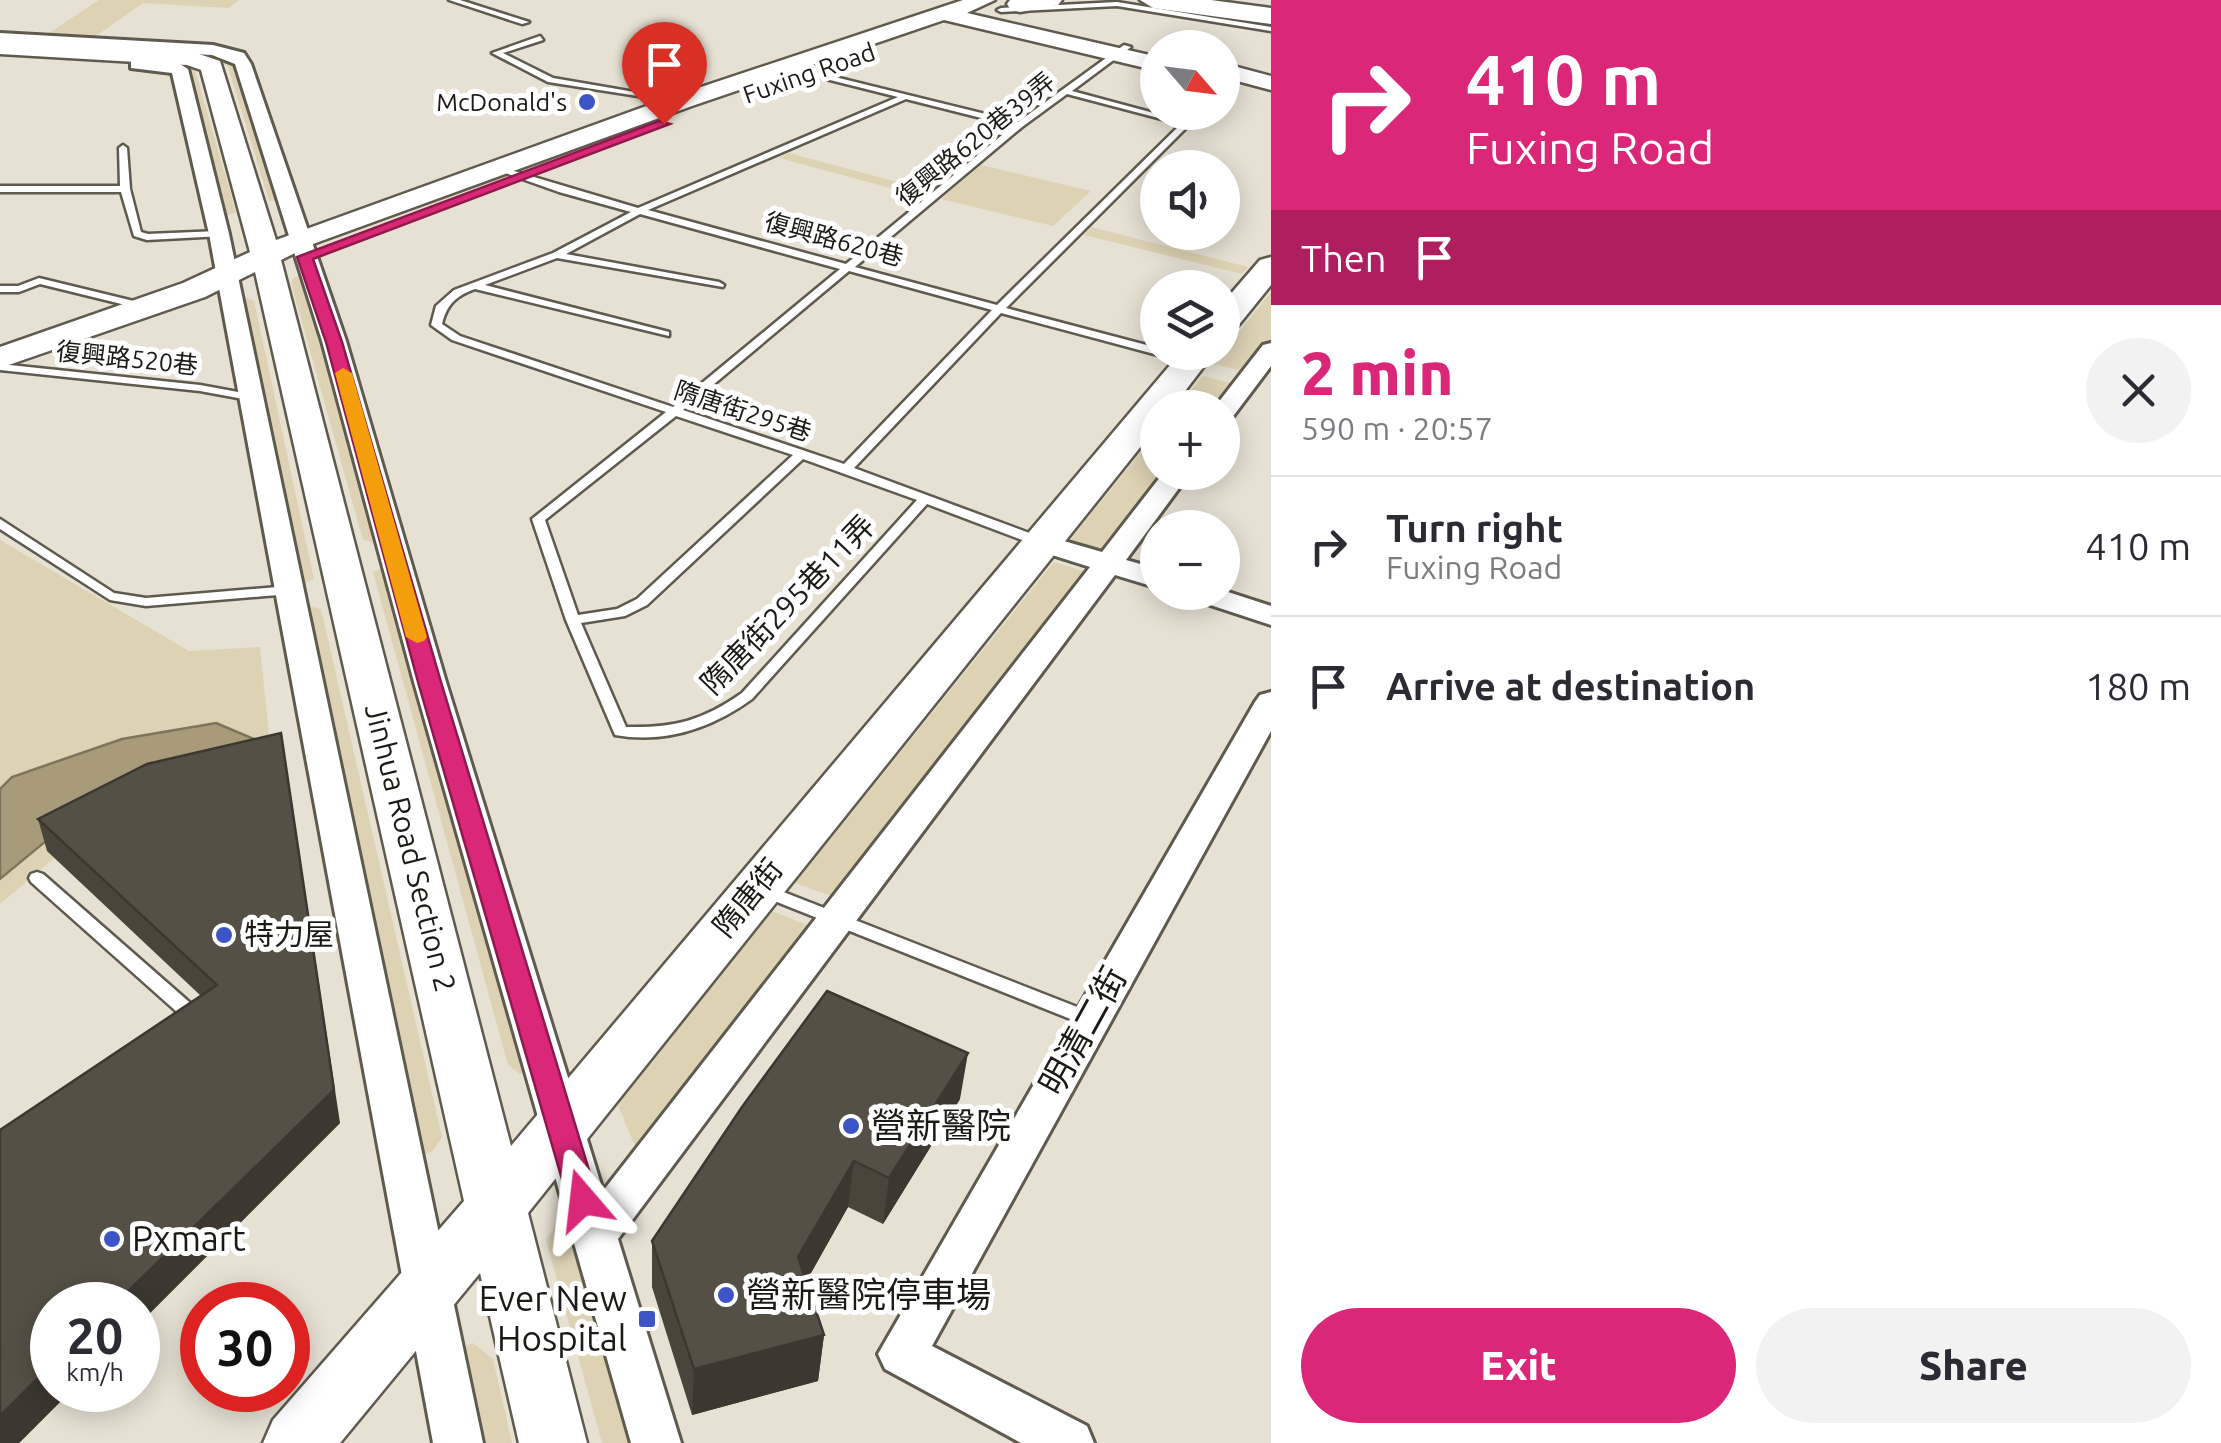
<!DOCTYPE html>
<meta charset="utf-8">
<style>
:root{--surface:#fff;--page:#f2f2f3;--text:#2b2b33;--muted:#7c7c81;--line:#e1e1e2;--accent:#db2777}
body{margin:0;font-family:Ubuntu,"Noto Sans TC",sans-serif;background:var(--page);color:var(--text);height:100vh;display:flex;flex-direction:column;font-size:38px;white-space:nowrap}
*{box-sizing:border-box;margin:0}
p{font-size:32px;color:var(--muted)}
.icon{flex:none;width:55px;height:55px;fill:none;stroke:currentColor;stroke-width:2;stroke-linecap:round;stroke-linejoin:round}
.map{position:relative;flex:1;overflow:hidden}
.panel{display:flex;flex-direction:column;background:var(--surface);width:950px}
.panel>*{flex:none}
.top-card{background:#db2777;color:#fff;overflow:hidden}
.needle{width:65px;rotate:118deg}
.tools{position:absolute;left:1140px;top:30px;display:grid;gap:20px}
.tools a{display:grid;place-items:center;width:100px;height:100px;border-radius:50%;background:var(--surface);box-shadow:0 5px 25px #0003;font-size:50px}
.speed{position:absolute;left:30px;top:1282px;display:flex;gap:20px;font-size:50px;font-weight:700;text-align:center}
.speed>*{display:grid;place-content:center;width:130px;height:130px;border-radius:50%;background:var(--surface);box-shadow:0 5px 25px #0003;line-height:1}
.speed small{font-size:25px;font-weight:400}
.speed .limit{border:15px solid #d22;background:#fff;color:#111}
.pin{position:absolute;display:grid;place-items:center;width:85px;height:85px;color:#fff;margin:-102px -42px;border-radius:50% 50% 50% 0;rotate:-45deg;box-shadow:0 0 10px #0007}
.pin .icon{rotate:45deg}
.me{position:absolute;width:110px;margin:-55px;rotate:343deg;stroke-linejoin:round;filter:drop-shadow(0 0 8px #0008)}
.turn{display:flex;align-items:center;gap:35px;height:210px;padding:0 30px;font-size:45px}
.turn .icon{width:130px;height:130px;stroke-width:2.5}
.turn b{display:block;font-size:70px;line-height:85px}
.then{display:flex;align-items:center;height:95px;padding:0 30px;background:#0003;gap:20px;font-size:38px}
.round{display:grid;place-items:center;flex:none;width:105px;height:105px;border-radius:52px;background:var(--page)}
.headline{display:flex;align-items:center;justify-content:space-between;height:170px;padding:0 30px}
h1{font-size:60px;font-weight:800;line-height:75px;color:var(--accent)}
.action{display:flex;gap:20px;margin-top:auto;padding:20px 30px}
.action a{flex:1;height:115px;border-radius:60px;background:var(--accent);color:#fff;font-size:40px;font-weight:800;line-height:115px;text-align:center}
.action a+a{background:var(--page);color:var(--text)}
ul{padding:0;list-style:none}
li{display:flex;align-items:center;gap:30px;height:140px;padding:0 30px;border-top:2px solid var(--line)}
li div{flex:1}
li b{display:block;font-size:38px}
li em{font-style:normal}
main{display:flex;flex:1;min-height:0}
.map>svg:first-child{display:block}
</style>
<main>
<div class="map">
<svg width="1271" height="1443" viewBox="0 0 1271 1443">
<rect width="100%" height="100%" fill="#e6e1d3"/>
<!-- green -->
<path fill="#ddd2b4" d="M99,0H239L229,8L143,3L87,42L40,39Z
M0,40L191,49L235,59L281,201H269L228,67L218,58Z
M0,52L177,62L194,66L236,213L222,216L171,64L0,56Z
M789,153L927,190L920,196L779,158Z
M981,165L1091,191L1053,226L941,199Z
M1091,227L1248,267L1242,274L1084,235Z
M303,275L381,540L376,543L363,540L291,283L293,278Z
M1271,292V339L1246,372L1213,364Z
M247,298L254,301L314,579L301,585L241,300Z
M1203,376L1234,384L1217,407L1177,408Z
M1157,432L1158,472L1168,473L1108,552L1070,540Z
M0,540L189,651L260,647L272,765L89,829L0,904Z
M1054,562L1090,573L842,900L795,883Z
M385,567L529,1070L520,1074L508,1065L373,572Z
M313,607L321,609L442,1137L432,1152L422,1155L302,611Z
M772,911L817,929L642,1163L617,1103Z
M557,1223L577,1231L645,1443H602L546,1240Z
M473,1343L493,1359L512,1443H469L462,1348Z"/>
<!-- water -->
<path fill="#a79b79" stroke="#7d745b" stroke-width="2.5" d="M216,723L268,745L87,807L0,879V789L12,777L122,739Z"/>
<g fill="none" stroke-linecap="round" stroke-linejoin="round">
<!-- lane casing -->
<g stroke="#5f5a4e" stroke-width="5">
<path id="lane" d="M449,0H460L529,22L522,24Z
M1117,2L1271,27V31L1117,6L1001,12L997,10L1001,8Z
M540,36L543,40L503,53L553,78L687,101L683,103L548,82L492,53Z
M1124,45L1131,47L1072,91L1191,123L1006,308L1158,348V352H1163L1158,355L1001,313L854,468L1048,540L1050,543L1048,546H1038L927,504L752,699C712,728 665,744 615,735L566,620L532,519L666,412L452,340L431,325L436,306L454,290L553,253L631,212L559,192L497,170V166L638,208L898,97L782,68V64L1018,122ZM1067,94L1181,124L997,305L855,267L1022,127ZM906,99L1013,126L846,264L648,210ZM640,214L840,269L673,407L460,336L442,324C447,304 456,296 475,289L669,336V332L485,285L557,258L723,287L724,285L719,282L566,254ZM849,271L992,310L844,464L683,410ZM676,416L793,455L637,599L617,609L578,615L545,520ZM803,459L917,500L742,693C702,721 674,728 626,727L581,623L625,616L647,605Z
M123,145L127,148L130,189L141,232L148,234L219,231L224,234L222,236L147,240L134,236L121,192H0V186H120L119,148Z
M39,278L150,305L151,307L146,310L40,284L19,292H0V286H18Z
M0,364L200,385L249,394L255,397L249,400L200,391L0,370Z
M0,519L114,593L146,598L290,586L297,590L290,594L146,606L110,600L0,529Z
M37,872L43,874L196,1008L199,1013L196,1018L182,1025L176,1023L173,1018L177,1012L31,882L29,878L31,874Z
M763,884L1095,1014L1098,1019L1095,1024L1089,1026L1083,1024L757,894L755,890L757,886Z"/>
</g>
<!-- street casing -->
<g stroke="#5f5a4e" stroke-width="6">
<path id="street" d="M0,33L213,45L244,53L251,64L346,341L446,682L603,1191L1090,567L1033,549L1029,543L1033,537L1043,535L1102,552L1164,472H1191L1126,560L1158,569V588L1115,575L618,1239L681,1443H631L414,682L322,341L235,64L212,55L0,43Z
M137,59L180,64L188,69L229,234L483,1443H433L209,234L172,73L131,68V60Z
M1271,343V366L1231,419L1222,421V408H1214L1263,345Z
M1222,590L1271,606V625L1189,598L1185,592Z
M1271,692V731L932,1346L1087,1426L1094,1443H1021L885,1369L878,1354L1255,702L1260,695Z"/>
</g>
<!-- secondary casing -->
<g stroke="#5f5a4e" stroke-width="5">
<path id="secondary" d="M963,0H995L967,13L1158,57V71L944,20L692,106L313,244L281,260L511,1146L1181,352H1215L1172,408H1158V425L528,1213L587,1443H519L480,1273L340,1443H263L273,1420L464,1201L255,272L205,297L0,368V347L183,283L250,252L201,70L187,65L0,54V40L190,51L220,61L276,240L674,96Z
M1222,63L1271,76V90L1222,77Z
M1271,257V285L1233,332L1222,334V304L1260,260Z"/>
</g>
<!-- highway casing -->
<g stroke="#5f5a4e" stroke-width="5">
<path id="highway" d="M1010,0H1062L1058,5L1020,12L1011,10L1007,4Z
M1140,0H1211L1271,8V24L1153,8Z"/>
</g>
<!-- lane -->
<use href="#lane" fill="#fff" fill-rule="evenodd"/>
<!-- street -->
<use href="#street" fill="#fff" fill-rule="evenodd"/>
<!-- secondary -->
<use href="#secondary" fill="#fff" fill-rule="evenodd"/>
<!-- highway -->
<use href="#highway" fill="#fff" fill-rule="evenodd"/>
</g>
<!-- wall -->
<path fill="#49453b" d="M147,764L340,1123L138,1325V1305L52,1390H72L19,1443L201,996L47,851L38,819Z
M960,1099L883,1224L848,1207L806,1282L824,1335L818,1381L692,1415L652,1287V1241Z"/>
<!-- shaded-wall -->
<path fill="#3c3830" d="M281,733L340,1123L138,1325V1305H114L334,1090Z
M968,1053L960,1099L883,1224L889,1178Z
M854,1161L848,1207L794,1303L798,1257Z
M824,1335L818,1381L692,1415L694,1369Z
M52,1364V1390H72L19,1443H0V1416Z"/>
<!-- building -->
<path fill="#555045" stroke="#3c3830" stroke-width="2.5" d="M281,733L334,1090L114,1305H52V1364L0,1416V1130L217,985L38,819L147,764Z
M827,991L968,1053L889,1178L854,1161L798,1257L824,1335L694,1369L652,1241L742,1107Z"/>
<!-- route -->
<path fill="#db2777" stroke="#8e194d" stroke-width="2.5" d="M659,121L670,124L313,259L342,342L441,682L598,1200L594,1209L583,1213L572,1209L568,1200L418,682L326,342L297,257Z"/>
<!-- slow -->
<path fill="#f59e0b" d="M343,368L352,373L427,637L424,641L417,643L406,637L335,373Z"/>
<!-- markers -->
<g fill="#3d54c7" stroke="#fff" stroke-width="4">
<circle cx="587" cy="102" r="10"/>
<circle cx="224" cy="935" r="10"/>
<circle cx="851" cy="1126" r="10"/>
<circle cx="112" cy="1239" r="10"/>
<circle cx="726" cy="1295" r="10"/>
<rect x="637" y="1309" width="20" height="20" rx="5"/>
</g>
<g text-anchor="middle" stroke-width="10" stroke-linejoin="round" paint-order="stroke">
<!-- far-street labels -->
<g font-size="25" fill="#1c1a15" stroke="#fff">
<text transform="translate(809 73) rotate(-19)" y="9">Fuxing Road</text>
<text transform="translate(975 139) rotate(-39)" y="9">復興路620巷39弄</text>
<text transform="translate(834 239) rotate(15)" y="9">復興路620巷</text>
<text transform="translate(127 358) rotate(6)" y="9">復興路520巷</text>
<text transform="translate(743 411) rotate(18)" y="9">隋唐街295巷</text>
</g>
<!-- far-poi labels -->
<g font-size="25" fill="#1c1a15" stroke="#fff" text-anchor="end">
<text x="567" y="111">McDonald's</text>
</g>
<!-- street labels -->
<g font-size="30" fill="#1c1a15" stroke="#fff">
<text transform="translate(788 605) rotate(-46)" y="10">隋唐街295巷11弄</text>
<text transform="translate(410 848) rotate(76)" y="10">Jinhua Road Section 2</text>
<text transform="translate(748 898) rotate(-51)" y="10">隋唐街</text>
</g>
<!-- poi labels -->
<g font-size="30" fill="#1c1a15" stroke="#fff" text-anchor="start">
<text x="244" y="945">特力屋</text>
</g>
<!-- near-street labels -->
<g font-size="35" fill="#1c1a15" stroke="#fff">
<text transform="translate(1083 1031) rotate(-61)" y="12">明清二街</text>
</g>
<!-- near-poi labels -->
<g font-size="35" fill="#1c1a15" stroke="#fff" text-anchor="start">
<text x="871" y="1138">營新醫院</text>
<text x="132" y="1251">Pxmart</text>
<text x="746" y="1307">營新醫院停車場</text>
<text x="627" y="1311" text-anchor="end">Ever New<tspan x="627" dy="40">Hospital</tspan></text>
</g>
</g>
</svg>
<div class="tools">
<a><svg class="needle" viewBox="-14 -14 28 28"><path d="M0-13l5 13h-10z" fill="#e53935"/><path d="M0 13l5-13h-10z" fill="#7c7c81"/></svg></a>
<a><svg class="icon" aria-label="sound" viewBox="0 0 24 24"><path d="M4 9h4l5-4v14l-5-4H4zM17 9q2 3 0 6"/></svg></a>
<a><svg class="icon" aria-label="layers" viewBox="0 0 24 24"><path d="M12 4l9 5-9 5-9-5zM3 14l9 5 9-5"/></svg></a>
<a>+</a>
<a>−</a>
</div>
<div class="speed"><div>20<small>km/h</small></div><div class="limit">30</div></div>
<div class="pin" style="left:664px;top:124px;background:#d93025"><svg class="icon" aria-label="arrive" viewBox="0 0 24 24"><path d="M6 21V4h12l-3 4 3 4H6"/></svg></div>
<svg class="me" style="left:583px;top:1200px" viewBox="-20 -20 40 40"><path d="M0-17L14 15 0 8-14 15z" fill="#db2777" stroke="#fff" stroke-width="4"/></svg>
</div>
<section class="panel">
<div class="top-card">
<div class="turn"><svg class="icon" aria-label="right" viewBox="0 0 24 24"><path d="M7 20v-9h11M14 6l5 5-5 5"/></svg><div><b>410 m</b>Fuxing Road</div></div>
<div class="then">Then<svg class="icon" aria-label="arrive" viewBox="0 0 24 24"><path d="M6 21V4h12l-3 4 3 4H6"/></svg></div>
</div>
<div class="headline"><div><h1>2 min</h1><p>590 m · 20:57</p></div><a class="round"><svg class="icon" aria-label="close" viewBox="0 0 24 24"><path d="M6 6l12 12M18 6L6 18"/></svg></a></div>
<ul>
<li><svg class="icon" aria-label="right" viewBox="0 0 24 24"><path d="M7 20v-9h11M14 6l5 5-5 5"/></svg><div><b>Turn right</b><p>Fuxing Road</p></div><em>410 m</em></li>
<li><svg class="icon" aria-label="arrive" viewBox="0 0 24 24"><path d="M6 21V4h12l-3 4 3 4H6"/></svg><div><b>Arrive at destination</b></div><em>180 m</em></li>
</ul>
<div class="action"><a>Exit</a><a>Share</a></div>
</section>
</main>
